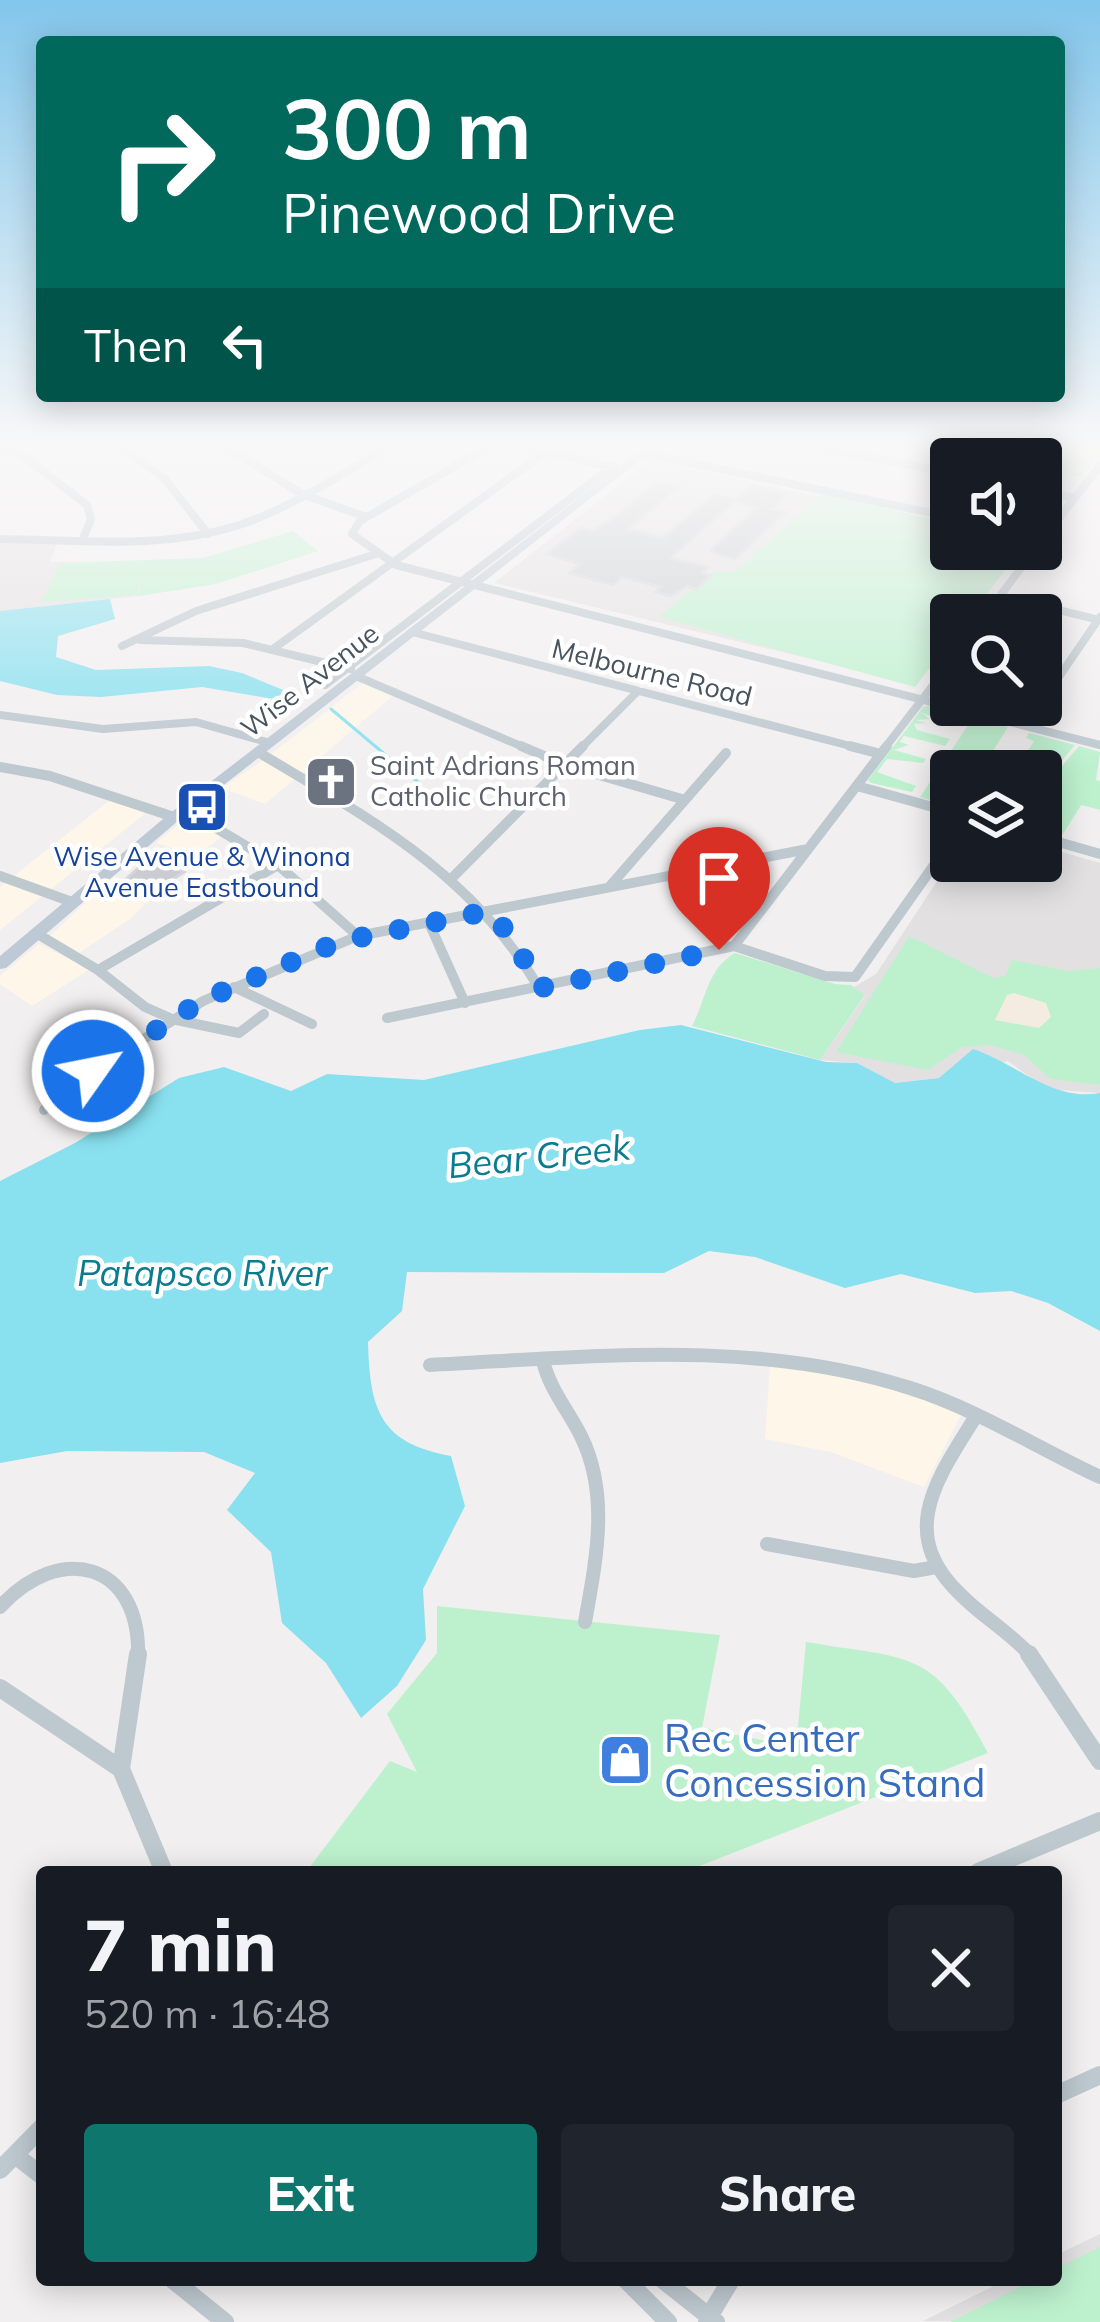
<!DOCTYPE html>
<meta charset="utf-8">
<style>
:root{--surface:#171b24;--page:#20242c;--text:#f1f3f6;--muted:#9ea1a6;--accent:#0f766e}
body{margin:0;font-family:Mulish,sans-serif;background:var(--page);color:var(--text);height:100vh;display:flex;flex-direction:column;font-size:45px;white-space:nowrap}
*{box-sizing:border-box;margin:0}
p{font-size:39px;color:var(--muted)}
.icon{flex:none;width:66px;height:66px;fill:none;stroke:currentColor;stroke-width:2;stroke-linecap:round;stroke-linejoin:round}
.map{position:relative;flex:1;overflow:hidden}
.panel{position:absolute;left:36px;top:1866px;width:1026px;height:420px;display:flex;flex-direction:column;background:var(--surface);border-radius:12px;box-shadow:0 6px 30px #0003}
.panel>*{flex:none}
.banner{position:absolute;left:36px;top:36px;width:1029px;height:366px;border-radius:12px;box-shadow:0 6px 30px #0003;background:#00695c;color:#fff;overflow:hidden}
.tools{position:absolute;left:930px;top:438px;display:grid;gap:24px}
.tools a{display:grid;place-items:center;width:132px;height:132px;border-radius:12px;background:var(--surface);box-shadow:0 6px 30px #0003;font-size:60px}
.pin{position:absolute;display:grid;place-items:center;width:102px;height:102px;color:#fff;margin:-123px -51px;border-radius:50% 50% 50% 0;rotate:-45deg;box-shadow:0 0 12px #0007}
.pin .icon{rotate:45deg}
.me{position:absolute;width:132px;margin:-66px;rotate:57deg;stroke-linejoin:round;filter:drop-shadow(0 0 9px #0008)}
.turn{display:flex;align-items:center;gap:42px;height:252px;padding:0 48px;font-size:54px}
.turn .icon{width:156px;height:156px;stroke-width:2.5}
.turn b{display:block;font-size:84px;line-height:102px}
.then{display:flex;align-items:center;height:114px;padding:0 48px;background:#0003;gap:24px;font-size:45px}
.round{display:grid;place-items:center;flex:none;width:126px;height:126px;border-radius:12px;background:var(--page)}
.summary{display:flex;align-items:center;justify-content:space-between;height:204px;padding:0 48px}
h1{font-size:72px;font-weight:800;line-height:90px}
.cta{display:flex;gap:24px;margin-top:auto;padding:24px 48px}
.cta a{flex:1;height:138px;border-radius:12px;background:var(--accent);color:#fff;font-size:48px;font-weight:800;line-height:138px;text-align:center}
.cta a+a{background:var(--page);color:var(--text)}
.map>svg:first-child{display:block}
</style>
<div class="map">
<svg width="1100" height="2322" viewBox="0 0 1100 2322">
<rect width="100%" height="100%" fill="#f2eff0"/>
<!-- commercial -->
<path fill="#fdf6e9" d="M364,682L395,694L302,773L270,755Z
M263,760L297,777L265,804L222,788Z
M110,800L147,812L0,930V887Z
M185,819L195,821L222,836L198,856L156,843Z
M113,876L159,890L130,919L79,953L49,937Z
M39,944L90,969L32,1006L0,984V976Z
M770,1364L882,1383L962,1413L924,1487L831,1452L765,1439Z"/>
<!-- education -->
<path fill="#e3e0e2" d="M651,460L951,525V615L907,682L494,583Z
M0,543H57L50,562H141L139,596L0,611Z
M1041,846L1100,863V1093L1046,1089L1008,1061L939,1078L894,1083L857,1063L820,1060L865,996L854,987L876,974L951,860L1041,861Z
M1100,2234V2322L923,2321L1006,2280H1056V2255Z"/>
<!-- green -->
<path fill="#bdf1ce" d="M919,444H1100V453L1083,477L1041,469V459H994Z
M822,494L951,520L879,507L951,523V549H1022L970,615H951V640L915,687L659,617L713,571L734,572L754,555L752,550L764,547Z
M293,531L318,551L216,584L139,596L140,568L137,595L42,602L60,563L203,558Z
M930,705L965,714L948,721L922,713L929,719L916,720L926,723L914,724L917,730L950,739L945,746L904,736L900,742L909,745L894,750L926,759L923,763L887,759L877,772L916,786L912,792L871,783L868,780L923,707Z
M973,718L1008,727L991,754L993,760L994,752L1009,760L1020,759V763L1034,741L1026,738L1029,733L1075,745L1041,785V771H1000L1004,768L999,765L997,771L955,768L939,789L951,794V806L920,797Z
M1079,746L1100,752L1096,780L1100,781V810L1081,805L1063,834L1041,829L1044,787Z
M909,936L993,978L1005,976L1012,960L1068,971L1100,968V1085L1050,1079L1024,1055L990,1045L962,1047L928,1070L836,1052Z
M735,953L835,984L851,985L865,995L820,1060L692,1026C706,1000 707,969 735,953Z
M437,1606L720,1635L702,1728L796,1747L806,1642C914,1660 933,1648 988,1753L684,1872H306L390,1761L417,1772L387,1714L437,1653Z
M1100,2247V2322H950L1034,2280H1056V2269Z"/>
<!-- sand -->
<path fill="#f4ece0" d="M1014,993L1046,1003L1051,1017L1039,1028L995,1020L1007,995Z"/>
<!-- water -->
<path fill="#89e0ef" d="M110,599L115,619L58,636L56,657L96,670L209,666L242,673L300,697L292,702L202,687L101,697L57,695L0,681V611Z
M681,1025L826,1062L857,1063L895,1083L939,1078L973,1049C1016,1063 1052,1102 1100,1093V1331L1048,1303L1011,1291L975,1293L901,1274L845,1288L755,1257L709,1251L664,1273L407,1272L402,1311L368,1342C370,1409 379,1443 451,1456L465,1506L423,1589L426,1640L397,1686L361,1718L326,1663L282,1623L271,1552L227,1510L255,1473L204,1452L67,1451L0,1463V1181L75,1143L179,1078L224,1067L291,1091L327,1074L424,1080L640,1030Z"/>
<g fill="none" stroke-linecap="round" stroke-linejoin="round">
<!-- stream -->
<path stroke="#89e0ef" stroke-width="3" d="M331,709L419,783"/>
</g>
<!-- building -->
<path fill="#c9cdd2" stroke="#d3d6db" stroke-width="3" d="M657,483L679,486L628,529L663,538L714,495L736,500L670,558L708,567L702,573L711,575L696,589L687,586L671,596L656,592L661,587L622,577L613,585L570,573L580,564L547,554L581,528L592,531L611,520Z
M752,486L787,494L771,509L785,512L735,559L717,554L711,550L757,508L734,502Z
M154,854L185,865L180,870L184,872L158,889L126,879Z"/>
<g fill="none" stroke-linecap="round" stroke-linejoin="round">
<!-- street-far3 -->
<path stroke="#bdc8cf" stroke-width="8" d="M117,444L164,478L208,534
M222,444L302,494L366,517
M361,444L381,450
M494,444L360,521L352,534L396,565L1100,745
M514,444L615,468
M802,444L951,473
M12,447L87,505L91,519L83,539
M0,450L23,444
M643,453L951,517
M1041,491L1075,498
M0,539C79,540 162,550 239,525C294,507 343,472 394,444
M1041,541L1100,466
M1001,596L1100,620
M986,615L1035,549
M412,632L862,749
M140,640L243,643L351,669
M122,646L196,611L376,554
M273,649L547,451
M356,676L528,749
M325,685L612,467
M1041,703L1100,617
M0,715L103,729L196,722L270,743
M580,749L638,691
M884,749L951,662"/>
<!-- street-far2 -->
<path stroke="#bdc8cf" stroke-width="10" d="M521,746L565,765L685,800
M850,746L881,754
M258,752C370,819 471,872 539,988
M0,767L50,776L174,817
M857,786L951,812
M184,809L278,865L358,936
M1041,837L1100,854
M0,876L72,902
M451,879L583,746
M610,886L726,753
M429,923L465,1003
M36,933L98,970L145,1007L172,1019L239,1033L264,1014
M734,946L887,746
M734,946L825,976L855,977L951,841
M98,970L278,865
M234,987L312,1024
M387,1018L734,946
M44,1110L58,1094L203,1001L358,936L808,849"/>
<!-- street-far1 -->
<path stroke="#bdc8cf" stroke-width="14" d="M543,1361C550,1390 568,1410 581,1436C610,1495 596,1560 585,1622
M430,1365C590,1357 755,1338 910,1388C977,1409 1037,1448 1100,1477
M976,1416C937,1479 895,1534 962,1596C984,1618 1011,1633 1032,1657
M767,1544L914,1571L936,1567
M0,1607C60,1541 141,1562 138,1657"/>
<!-- street -->
<path stroke="#bdc8cf" stroke-width="18" d="M1029,1654L1100,1761
M0,1688L121,1769L138,1654
M121,1769L164,1872
M978,1872L1100,1821
M1056,2095L1100,2075
M15,2155L42,2176
M0,2170L42,2127
M173,2280L225,2322
M626,2280L668,2322
M663,2280L716,2322
M707,2320L731,2280"/>
<!-- secondary -->
<path fill="#bdc9d4" fill-rule="evenodd" d="M649,444H660L179,820L6,968L0,969V956L169,814Z"/>
</g>
<!-- sky -->
<linearGradient id="sky" x2="0" y2="1"><stop stop-color="#82c6eb"/><stop offset="0.58" stop-color="#f9f8f8"/><stop offset="1" stop-color="#f9f8f8" stop-opacity="0"/></linearGradient>
<rect width="1100" height="769" fill="url(#sky)"/>
<g fill="none" stroke-linecap="round" stroke-linejoin="round">
<!-- route -->
<path stroke="#1a73e8" stroke-width="21" stroke-dasharray="0 37.8" d="M93,1071L203,1000L338,942L489,911L514,940L539,988L719,950"/>
</g>
<!-- icons -->
<defs>
<g id="church-square" transform="scale(2.7)"><rect x="-9" y="-9" width="18" height="18" rx="4" fill="#6b7280" stroke="#fff"/><path d="M-1.2-6h2.4v3.5h3.3v2.4h-3.3V6h-2.4V-.1h-3.3v-2.4h3.3Z" fill="#fff"/></g>
<g id="bus-square" transform="scale(2.7)"><rect x="-9" y="-9" width="18" height="18" rx="4" fill="#1a4fb4" stroke="#fff"/><path d="M-5-6H5V4H4V6H2V4H-2V6H-4V4H-5ZM-3.5-4V0h7V-4ZM-3.5 1.2v1.5H-2V1.2ZM2 1.2v1.5H3.5V1.2Z" fill="#fff"/></g>
<g id="shop-square" transform="scale(2.7)"><rect x="-9" y="-9" width="18" height="18" rx="4" fill="#3f7fe0" stroke="#fff"/><path d="M-5-2.5h2.3a2.7 3.5 0 0 1 5.4 0H5L5.5 6h-11ZM-1.5-2.5h3a1.5 2.3 0 0 0-3 0Z" fill="#fff"/></g>
</defs>
<g fill-rule="evenodd">
<use href="#church-square" x="331" y="782"/>
<use href="#bus-square" x="202" y="807"/>
<use href="#shop-square" x="625" y="1760"/>
</g>
<g text-anchor="middle" stroke-width="9" stroke-linejoin="round" paint-order="stroke">
<!-- far-street labels -->
<g font-size="27" fill="#47545e" stroke="#fff">
<text transform="translate(652 673) rotate(14)" y="9">Melbourne Road</text>
<text transform="translate(310 681) rotate(-38)" y="9">Wise Avenue</text>
</g>
<!-- far-worship labels -->
<g font-size="27" fill="#5b616d" stroke="#fff" text-anchor="start">
<text x="370" y="775">Saint Adrians Roman<tspan x="370" dy="31">Catholic Church</tspan></text>
</g>
<!-- far-transit labels -->
<g font-size="27" fill="#164399" stroke="#fff">
<text x="202" y="866">Wise Avenue &amp; Winona<tspan x="202" dy="31">Avenue Eastbound</tspan></text>
</g>
<!-- water labels -->
<g font-size="36" font-style="italic" fill="#0a7c90" stroke="#fff">
<text transform="translate(539 1156) rotate(-6)" y="13">Bear Creek</text>
<text x="202" y="1286">Patapsco River</text>
</g>
<!-- near-shop labels -->
<g font-size="39" fill="#366cbe" stroke="#fff" text-anchor="start">
<text x="664" y="1752">Rec Center<tspan x="664" dy="45">Concession Stand</tspan></text>
</g>
</g>
</svg>
<div class="tools">
<a><svg class="icon" aria-label="sound" viewBox="0 0 24 24"><path d="M4 9h4l5-4v14l-5-4H4zM17 9q2 3 0 6"/></svg></a>
<a><svg class="icon" aria-label="search" viewBox="0 0 24 24"><circle cx="10" cy="10" r="6"/><path d="M15 15l6 6"/></svg></a>
<a><svg class="icon" aria-label="layers" viewBox="0 0 24 24"><path d="M12 4l9 5-9 5-9-5zM3 14l9 5 9-5"/></svg></a>
</div>
<div class="pin" style="left:719px;top:950px;background:#d93025"><svg class="icon" aria-label="arrive" viewBox="0 0 24 24"><path d="M6 21V4h12l-3 4 3 4H6"/></svg></div>
<svg class="me" style="left:93px;top:1071px" viewBox="-20 -20 40 40"><circle r="17" fill="#1a73e8" stroke="#fff" stroke-width="3"/><path d="M0-11L8 9 0 5-8 9z" fill="#fff"/></svg>
<div class="banner">
<div class="turn"><svg class="icon" aria-label="right" viewBox="0 0 24 24"><path d="M7 20v-9h11M14 6l5 5-5 5"/></svg><div><b>300 m</b>Pinewood Drive</div></div>
<div class="then">Then<svg class="icon" aria-label="left" viewBox="0 0 24 24"><path d="M17 20v-9H6M10 6l-5 5 5 5"/></svg></div>
</div>
<section class="panel">
<div class="summary"><div><h1>7 min</h1><p>520 m · 16:48</p></div><a class="round"><svg class="icon" aria-label="close" viewBox="0 0 24 24"><path d="M6 6l12 12M18 6L6 18"/></svg></a></div>
<div class="cta"><a>Exit</a><a>Share</a></div>
</section>
</div>
